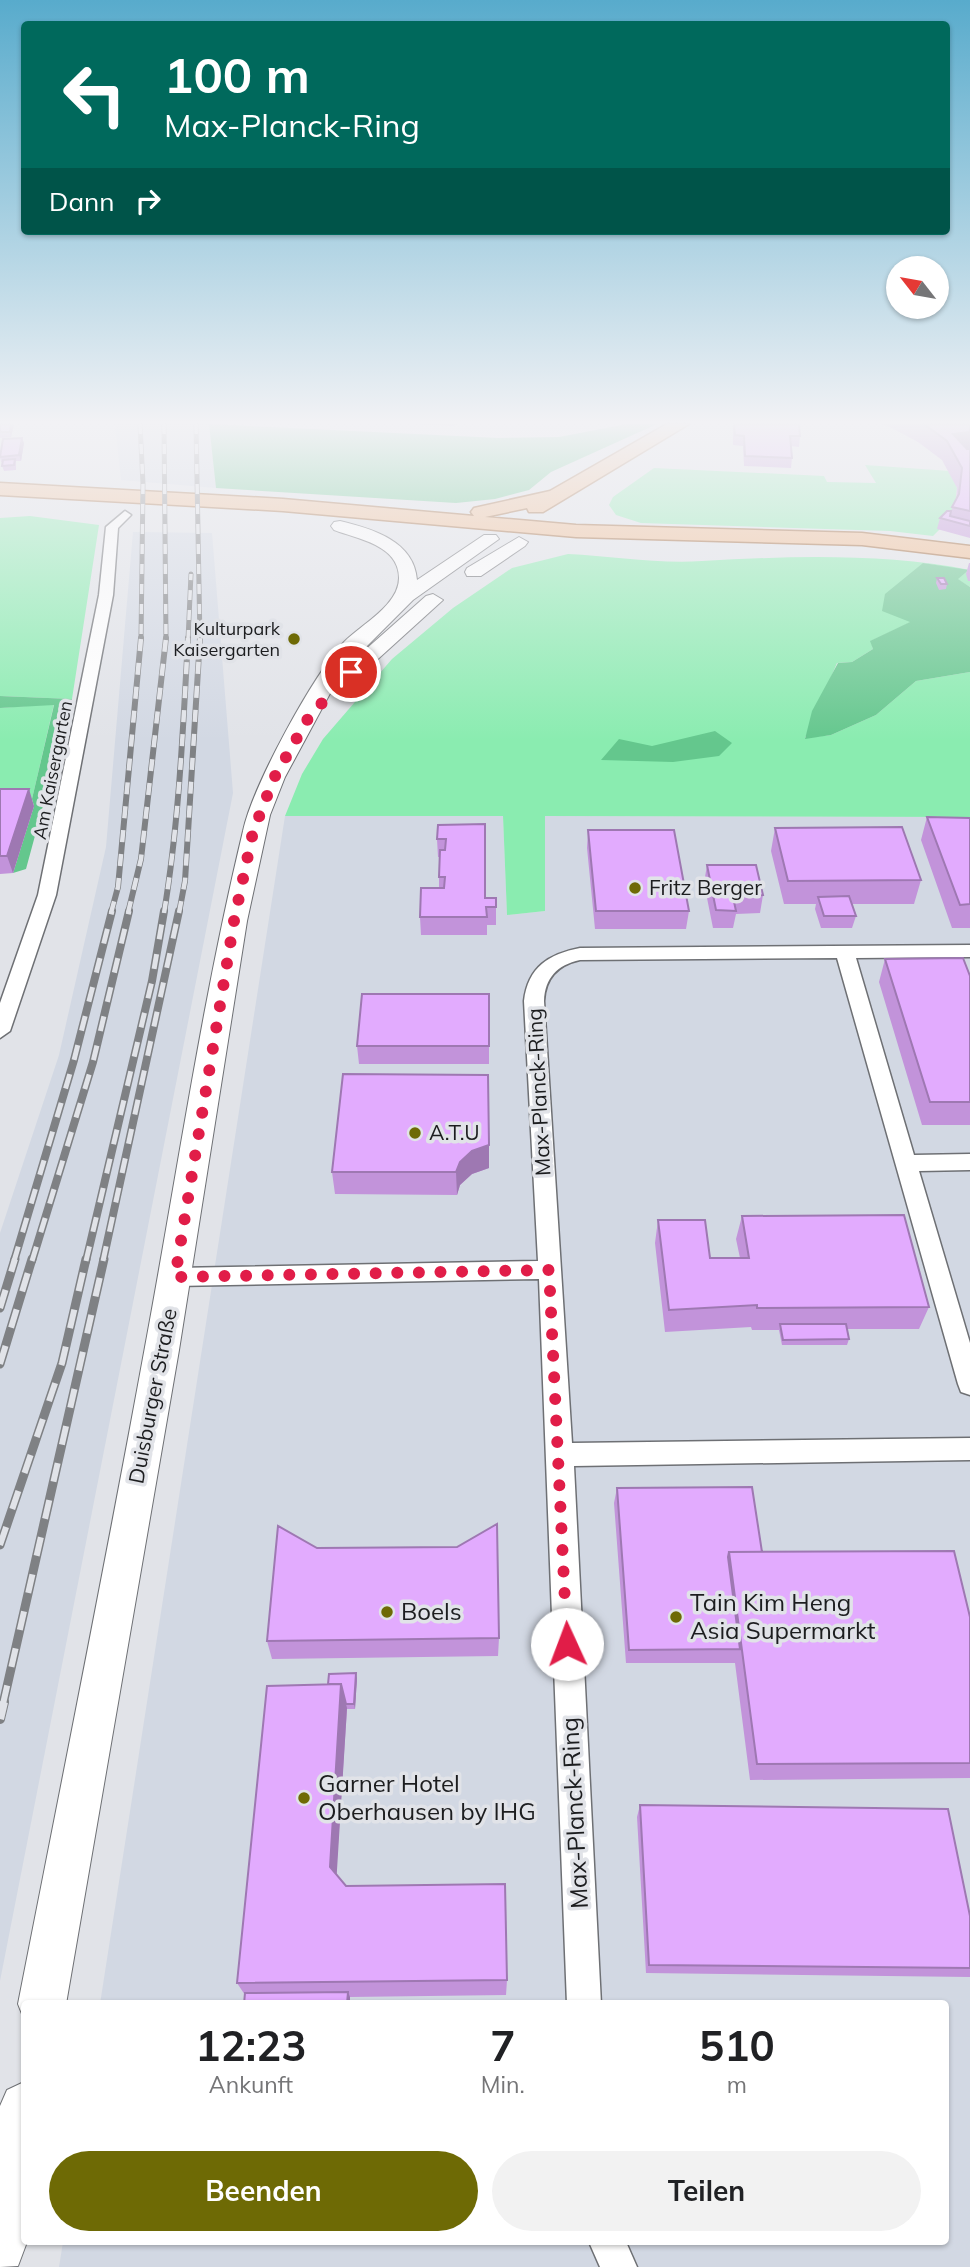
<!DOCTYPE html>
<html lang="de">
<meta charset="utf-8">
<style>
:root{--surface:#fff;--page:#f2f2f2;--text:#202124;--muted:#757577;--accent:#6e6a05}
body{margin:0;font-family:Mulish,sans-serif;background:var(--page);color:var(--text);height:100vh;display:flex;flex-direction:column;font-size:26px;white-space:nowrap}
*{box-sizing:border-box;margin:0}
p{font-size:23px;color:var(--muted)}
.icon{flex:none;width:38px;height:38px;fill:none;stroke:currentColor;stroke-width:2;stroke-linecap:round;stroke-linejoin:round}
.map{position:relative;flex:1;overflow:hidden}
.sheet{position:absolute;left:21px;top:2000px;width:928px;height:245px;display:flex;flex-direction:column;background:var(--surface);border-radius:7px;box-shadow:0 2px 5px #0004}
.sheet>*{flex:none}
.hud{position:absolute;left:21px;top:21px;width:929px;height:214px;border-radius:7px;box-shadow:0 2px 5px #0004;background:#00695c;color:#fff;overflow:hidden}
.needle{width:46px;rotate:301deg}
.buttons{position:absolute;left:886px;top:256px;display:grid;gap:14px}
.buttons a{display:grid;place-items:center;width:63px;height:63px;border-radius:50%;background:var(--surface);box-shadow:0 2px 5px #0004;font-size:35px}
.pin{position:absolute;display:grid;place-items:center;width:60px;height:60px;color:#fff;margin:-30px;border:4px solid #fff;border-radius:50%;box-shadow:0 2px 7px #0007}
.me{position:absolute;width:77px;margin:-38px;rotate:358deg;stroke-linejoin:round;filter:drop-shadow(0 0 5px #0008)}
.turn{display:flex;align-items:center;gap:24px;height:147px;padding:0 28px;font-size:32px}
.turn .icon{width:91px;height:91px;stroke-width:2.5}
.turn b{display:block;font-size:49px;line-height:60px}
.then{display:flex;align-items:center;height:66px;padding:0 28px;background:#0003;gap:14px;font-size:26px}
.eta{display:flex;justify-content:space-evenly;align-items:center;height:119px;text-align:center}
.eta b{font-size:42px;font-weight:700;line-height:49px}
.cta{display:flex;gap:14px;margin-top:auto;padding:14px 28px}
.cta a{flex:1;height:80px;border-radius:42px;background:var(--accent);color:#fff;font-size:28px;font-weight:700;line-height:80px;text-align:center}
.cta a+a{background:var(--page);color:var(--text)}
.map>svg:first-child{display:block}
</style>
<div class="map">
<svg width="970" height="2267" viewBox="0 0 970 2267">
<rect width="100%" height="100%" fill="#e1e3e8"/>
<!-- built -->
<path fill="#d2d8e3" d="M115,424H209L216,488L121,480Z
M133,532L212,533L233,793L0,1981V1233L59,1055L106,847Z
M285,816H503L507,915L545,911L544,816L970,817V2267H59L63,2242H945V2004H100Z"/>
<!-- green -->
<path fill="#8aecb0" d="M865,465L950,471L957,488L954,515L933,536L890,531L641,523L616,515L609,505L613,497L654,468L824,476L827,482L876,483Z
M30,516L99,525L72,699L0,696V518Z
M568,554C612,556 658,564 702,561C791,556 883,553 970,570V587L957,579L968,571L923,563L911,622L871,641L873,649L852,662L837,663L805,738L831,735L876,715L916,681L970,672V817L545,816V911L507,915L503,816H285L302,774L323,739L392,659L453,608L512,568Z
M54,704L32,799L0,801V708Z"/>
<!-- forest -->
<path fill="#64c78d" d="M209,424L499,438L559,437L627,424H657L551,472L529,490L495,499L456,503L216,488Z
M923,563L969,570L958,579L970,587V672L916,681L876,715L831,735L805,739L812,711L838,663L852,662L873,649L870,641L910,622L882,611L885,594Z
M0,696L72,699L26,869L13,873L34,806L32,799L54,705L0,708Z
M715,731L732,743L719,756L673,762L601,760L619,739L652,746Z"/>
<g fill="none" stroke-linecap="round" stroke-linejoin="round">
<!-- minor casing -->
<g stroke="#6e7074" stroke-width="3">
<path id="minor" d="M125,511L131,515L118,528L113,595L56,895L10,1031L0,1038V1003L38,895L99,595L106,527Z
M970,945V957L856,958L914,1155L970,1154V1170L919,1171L970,1343V1395L961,1392L958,1384L837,958L580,960C557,965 545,978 544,1001L572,1443L970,1438V1460L574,1466L601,2004H567L539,1279L175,1286L167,1284L163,1277L167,1270L175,1268L538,1261L524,1001C528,967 549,954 580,948Z
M589,2242H626L637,2267H600Z"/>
</g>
<!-- secondary casing -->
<g stroke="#6e7074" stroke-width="2">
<path id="secondary" d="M340,521C373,529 414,541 417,580L484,535H496L499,539L413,600L347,666L426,596L433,594L443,600L357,678L350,680L340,675L285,777L270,815L247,921L179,1350L66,2004H24V2019L18,2004C61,1785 105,1566 145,1347C177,1175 202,1001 243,831C253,785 312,677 344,642C362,624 399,605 399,578C399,545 358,539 334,530L331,526L334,522Z
M519,537L528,542L525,546L481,576H467L465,572L467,568Z
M24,2082V2242H27L18,2266L0,2267V2106L7,2090Z"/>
</g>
<!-- primary casing -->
<g stroke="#a06636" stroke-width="3">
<path id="primary" d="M667,424H689L543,512H529L527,508L485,517L576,525L862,533L970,546V558L862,545L576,537L283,511L0,495V483L283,499L474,516L471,512L474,508L550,491Z"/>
</g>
<!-- minor -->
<use href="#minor" fill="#fff" fill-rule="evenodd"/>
<!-- secondary -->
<use href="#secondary" fill="#fff" fill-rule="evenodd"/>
<!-- primary -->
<use href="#primary" fill="#f1bb8e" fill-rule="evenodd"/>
<!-- rail-far4 casing -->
<g stroke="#7f8184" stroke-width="5">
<path id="rail-far4" d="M140,424L143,484L141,640
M164,424L166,640
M196,424L200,640
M188,640L191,574"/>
</g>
<!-- rail-far3 casing -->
<g stroke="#7f8184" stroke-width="6">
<path id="rail-far3" d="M111,913L118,887L141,638
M128,913L141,859L166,638
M164,913C179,822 183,730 188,638
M179,913L185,881L200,638"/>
</g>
<!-- rail-far2 casing -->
<g stroke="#7f8184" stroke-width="8">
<path id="rail-far2" d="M14,1261L74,1060L112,911
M32,1261L93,1062L129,911
M86,1261L152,981L164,911
M103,1261L179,911"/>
</g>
<!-- rail-far1 casing -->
<g stroke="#7f8184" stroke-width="9">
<path id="rail-far1" d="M0,1308L15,1259
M0,1364L32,1259
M0,1545L62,1363L86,1259
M3,1704L104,1259"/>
</g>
<!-- rail casing -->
<g stroke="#7f8184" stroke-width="10">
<path id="rail" d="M0,1719L4,1702"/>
</g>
<!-- rail-far4 -->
<use href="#rail-far4" stroke="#e1e3e8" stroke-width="3.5" stroke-dasharray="10" stroke-linecap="butt"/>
<!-- rail-far3 -->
<use href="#rail-far3" stroke="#e1e3e8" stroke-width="4.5" stroke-dasharray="12" stroke-linecap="butt"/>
<!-- rail-far2 -->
<use href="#rail-far2" stroke="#e1e3e8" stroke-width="5" stroke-dasharray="15" stroke-linecap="butt"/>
<!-- rail-far1 -->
<use href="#rail-far1" stroke="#e1e3e8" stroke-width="6" stroke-dasharray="19" stroke-linecap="butt"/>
<!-- rail -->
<use href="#rail" stroke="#e1e3e8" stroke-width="8" stroke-dasharray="24" stroke-linecap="butt"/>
</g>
<!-- wall -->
<path fill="#c293da" d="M0,424H14L11,437L0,438Z
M419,424H455L454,426Z
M733,424H799L800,436L799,447L791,446L792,458L791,468L744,466L743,446L733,445Z
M881,424H970V538L937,529L940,518L951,511L956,500L957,488L942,460L918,442L888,426Z
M3,439L24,443L21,461H16V470L4,471L2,466L3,462H1L0,457Z
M969,563H970V581H968L966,574Z
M937,578L947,584L946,589L939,590L936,583Z
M0,789L34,806L13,873L0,874Z
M927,817L970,818V928H952L921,840Z
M438,825L485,898L496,907V925H487V935H421L420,917L439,888V857H438L437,839Z
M775,828L921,880L914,904H852L856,916L852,928H821L815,909L816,904H784L771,851Z
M588,830L689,911L686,929H595L587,848Z
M707,865L763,895L760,913L736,914L733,928H713L704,883Z
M885,959L970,976V1125H922L879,982Z
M489,994V1064H359L357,1046Z
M489,1168L472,1174L460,1185L457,1195L335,1194L332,1172Z
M742,1216L929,1307L919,1329H847L849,1339L847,1345H782L779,1330H752L751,1327L665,1332L655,1243L658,1220L710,1258H740L736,1239Z
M617,1488L762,1552L970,1617V1778L750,1780L735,1663H626L614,1503Z
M317,1548L499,1638L498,1656L272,1659L267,1641Z
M357,1678L355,1709H347L336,1875L346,1886L507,1980L506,1995L350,1997V2004H244L245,1995L237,1983L328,1684Z
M640,1805L970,1916V1977L646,1973L637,1817Z"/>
<!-- shaded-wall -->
<path fill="#9e78b2" d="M11,424H14L11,437L10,432Z
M970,424V451L954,453L953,434Z
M22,438L24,443L21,461L19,455Z
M29,789L34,806L13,873L7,856Z
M489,1145V1168L472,1174L460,1185L457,1195L456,1172L460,1162L472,1151Z
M356,1673L357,1678L355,1709L354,1704Z
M341,1684L347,1708L336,1886L330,1867Z
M348,1992L350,1997V2004H347Z"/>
<!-- building -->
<path fill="#e2abfe" stroke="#9e78b2" stroke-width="2" d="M0,424H11L10,432H0Z
M734,424H799L800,436H790L792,458L745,456L744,436L735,435Z
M924,424H970V432L953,434L967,449H970V511L952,507L959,494L962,468L947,441Z
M22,438L19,455L0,457L3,439Z
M15,459L14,465L2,466L3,460Z
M947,511H951L950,516L970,521V526L940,518Z
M937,578H944L947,584H941Z
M0,789H29L7,856H0Z
M927,817L970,818V904L960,905Z
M485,824V898H496V907H486L487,917H420L421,888H444L445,877H439L440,850H445L446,839H437L438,825Z
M902,827L921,880L788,881L775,828Z
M588,830H674L689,911H596Z
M707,865H756L763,895L733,897L736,911L716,910Z
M849,896L856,916H824L818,897Z
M963,958L970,976V1102H930L885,959Z
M362,994H489V1046H357Z
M343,1074L488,1075L489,1145L472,1151L460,1162L456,1172H332Z
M904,1215L929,1307L757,1308V1305L669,1310L658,1220H705L710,1258H749L742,1216Z
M780,1324H846L849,1339L783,1340Z
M752,1487L762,1552H729L728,1557L740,1649L629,1650L617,1488Z
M497,1524L499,1638L267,1641L278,1526L317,1548L457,1547Z
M954,1551L970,1617V1763L757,1764L729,1552Z
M356,1673L354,1704H346L341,1684H328L329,1674Z
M341,1684L330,1867L346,1886L505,1884L507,1980L237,1983L267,1686Z
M640,1805L948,1809L970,1916V1968L649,1965Z
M348,1992L347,2004H244L245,1993Z"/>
<!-- sky -->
<linearGradient id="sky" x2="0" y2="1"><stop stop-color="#58abcc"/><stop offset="0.57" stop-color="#f2f2f5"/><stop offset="1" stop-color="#f2f2f5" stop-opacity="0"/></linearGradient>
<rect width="970" height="741" fill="url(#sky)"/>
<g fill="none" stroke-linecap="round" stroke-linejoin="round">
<!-- route -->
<path stroke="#e11d48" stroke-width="12" stroke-dasharray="0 21.6" d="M351,672L309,717L274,778L253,832L234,921L175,1277L549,1270L567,1644"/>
</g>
<!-- markers -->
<g fill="#6e6a05" stroke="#e1e3e8" stroke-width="2.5">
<circle cx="294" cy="639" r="7"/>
<circle cx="635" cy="888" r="7"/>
<circle cx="415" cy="1133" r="7"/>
<circle cx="387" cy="1612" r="7"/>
<circle cx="676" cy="1617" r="7"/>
<circle cx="304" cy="1798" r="7"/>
</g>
<g text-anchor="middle" stroke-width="7" stroke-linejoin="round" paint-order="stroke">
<!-- far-poi labels -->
<g font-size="18" fill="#1c1d1f" stroke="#e1e3e8" text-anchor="end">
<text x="280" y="635">Kulturpark<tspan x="280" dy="21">Kaisergarten</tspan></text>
</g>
<!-- far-street labels -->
<g font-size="18" fill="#1c1d1f" stroke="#e1e3e8">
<text transform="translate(53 770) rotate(-79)" y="6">Am Kaisergarten</text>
</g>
<!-- poi labels -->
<g font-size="21" fill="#1c1d1f" stroke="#e1e3e8" text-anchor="start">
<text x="649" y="895">Fritz Berger</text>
<text x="429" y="1140">A.T.U</text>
</g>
<!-- street labels -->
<g font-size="21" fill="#1c1d1f" stroke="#e1e3e8">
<text transform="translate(539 1092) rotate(-93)" y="7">Max-Planck-Ring</text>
<text transform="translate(153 1396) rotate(-79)" y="7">Duisburger Straße</text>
</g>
<!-- near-poi labels -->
<g font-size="24" fill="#1c1d1f" stroke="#e1e3e8" text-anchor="start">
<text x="690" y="1611">Tain Kim Heng<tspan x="690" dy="28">Asia Supermarkt</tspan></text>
<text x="401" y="1620">Boels</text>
<text x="318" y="1792">Garner Hotel<tspan x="318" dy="28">Oberhausen by IHG</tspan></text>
</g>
<!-- near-street labels -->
<g font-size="24" fill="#1c1d1f" stroke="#e1e3e8">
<text transform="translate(575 1813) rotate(-93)" y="8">Max-Planck-Ring</text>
</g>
</g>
</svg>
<div class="buttons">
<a><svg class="needle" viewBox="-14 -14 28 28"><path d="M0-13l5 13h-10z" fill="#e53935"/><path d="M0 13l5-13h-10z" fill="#757577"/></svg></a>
</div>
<div class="pin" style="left:351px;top:672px;background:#d93025"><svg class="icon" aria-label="arrive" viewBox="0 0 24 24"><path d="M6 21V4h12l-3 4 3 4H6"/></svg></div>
<svg class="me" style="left:567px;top:1644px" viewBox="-20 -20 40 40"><circle r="19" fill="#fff"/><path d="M0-13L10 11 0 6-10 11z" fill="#e11d48"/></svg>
<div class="hud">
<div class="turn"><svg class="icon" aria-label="left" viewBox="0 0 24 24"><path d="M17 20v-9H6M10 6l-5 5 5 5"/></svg><div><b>100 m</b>Max-Planck-Ring</div></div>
<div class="then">Dann<svg class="icon" aria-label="right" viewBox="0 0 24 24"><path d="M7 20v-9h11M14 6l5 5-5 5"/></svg></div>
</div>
<section class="sheet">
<div class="eta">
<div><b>12:23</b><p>Ankunft</p></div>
<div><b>7</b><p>Min.</p></div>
<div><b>510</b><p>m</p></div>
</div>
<div class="cta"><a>Beenden</a><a>Teilen</a></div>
</section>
</div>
